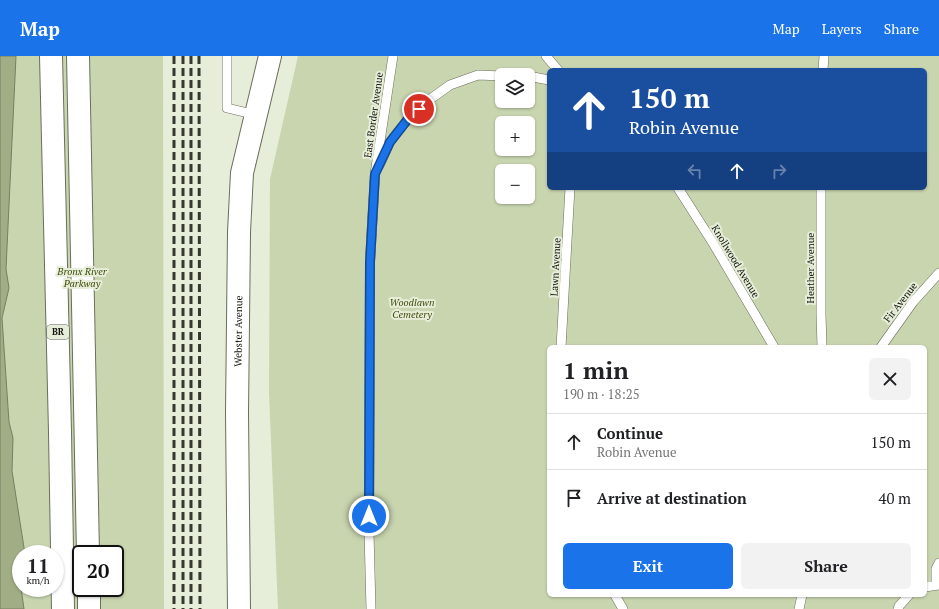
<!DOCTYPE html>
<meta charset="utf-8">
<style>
:root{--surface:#fff;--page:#f2f2f2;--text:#202124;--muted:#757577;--line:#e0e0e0;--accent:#1a73e8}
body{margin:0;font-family:"PT Serif",serif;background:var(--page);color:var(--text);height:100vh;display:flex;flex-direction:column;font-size:15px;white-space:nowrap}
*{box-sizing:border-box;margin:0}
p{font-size:13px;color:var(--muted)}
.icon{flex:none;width:22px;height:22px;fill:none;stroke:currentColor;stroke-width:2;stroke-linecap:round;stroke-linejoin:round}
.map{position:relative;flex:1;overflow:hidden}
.drawer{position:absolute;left:547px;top:289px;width:380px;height:252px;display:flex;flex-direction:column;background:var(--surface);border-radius:6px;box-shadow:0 1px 3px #0004}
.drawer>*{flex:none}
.banner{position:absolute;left:547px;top:12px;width:380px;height:122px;border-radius:6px;box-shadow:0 1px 3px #0004;background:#1a4fa0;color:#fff;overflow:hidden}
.tools{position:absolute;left:495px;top:12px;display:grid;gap:8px}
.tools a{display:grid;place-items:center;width:40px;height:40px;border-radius:6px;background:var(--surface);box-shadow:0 1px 3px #0004;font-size:20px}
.speed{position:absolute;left:12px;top:489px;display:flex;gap:8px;font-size:20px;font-weight:700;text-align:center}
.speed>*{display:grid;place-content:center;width:52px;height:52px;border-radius:50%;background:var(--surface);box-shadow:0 1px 3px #0004;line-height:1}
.speed small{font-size:10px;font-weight:400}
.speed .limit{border:2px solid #111;border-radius:6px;background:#fff;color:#111}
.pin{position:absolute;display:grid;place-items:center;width:34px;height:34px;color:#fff;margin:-17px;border:2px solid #fff;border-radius:50%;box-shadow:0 1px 4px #0007}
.me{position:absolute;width:44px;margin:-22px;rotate:0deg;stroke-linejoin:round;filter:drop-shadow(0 0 3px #0008)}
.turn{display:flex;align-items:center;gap:14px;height:84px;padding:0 16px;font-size:18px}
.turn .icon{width:52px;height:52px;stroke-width:2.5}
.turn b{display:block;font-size:28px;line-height:34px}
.lanes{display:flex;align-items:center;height:38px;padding:0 16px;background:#0003;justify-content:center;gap:20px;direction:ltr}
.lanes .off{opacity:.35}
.round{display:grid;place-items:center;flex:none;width:42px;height:42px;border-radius:6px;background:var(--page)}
.overview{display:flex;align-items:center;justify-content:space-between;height:68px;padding:0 16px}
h1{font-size:24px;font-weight:600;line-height:30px}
.cta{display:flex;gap:8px;margin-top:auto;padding:8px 16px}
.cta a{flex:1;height:46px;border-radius:6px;background:var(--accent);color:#fff;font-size:16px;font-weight:600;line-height:46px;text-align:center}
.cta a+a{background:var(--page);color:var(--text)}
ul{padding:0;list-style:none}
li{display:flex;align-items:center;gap:12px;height:56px;padding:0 16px;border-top:1px solid var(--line)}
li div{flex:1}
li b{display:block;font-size:15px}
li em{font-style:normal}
header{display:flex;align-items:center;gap:24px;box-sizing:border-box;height:56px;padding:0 20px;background:var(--accent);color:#fff}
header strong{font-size:19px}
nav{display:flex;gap:22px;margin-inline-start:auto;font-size:14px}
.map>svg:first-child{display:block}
</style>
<header>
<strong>Map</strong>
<nav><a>Map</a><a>Layers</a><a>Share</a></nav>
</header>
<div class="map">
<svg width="939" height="553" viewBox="0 0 939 553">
<rect width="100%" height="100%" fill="#e6edd8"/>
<!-- green -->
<path fill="#c9d5af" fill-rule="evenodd" d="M0,0H163L164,553H0ZM21,498H55V532H21ZM81,498H115V532H81Z
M298,0H939V553H278L269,336L270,123ZM549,14H925V132H549ZM502,19H528V45H502ZM502,67H528V93H502ZM502,115H528V141H502ZM549,291H925V539H549Z"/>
<!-- water -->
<path fill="#a1ad85" stroke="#767f61" d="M0,0H16L6,213L9,232L2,262L9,366L13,382L12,415L25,498H21V532L24,553H0Z"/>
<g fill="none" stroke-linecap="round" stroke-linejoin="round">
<!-- service casing -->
<g stroke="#696f5d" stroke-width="10">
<path id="service" d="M227,0V52L256,59
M546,0L558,14
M823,14L824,0
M528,20L549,24
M379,110L390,86L408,63L429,44L450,29L478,19L502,20
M678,132L713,187L774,291
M821,132V258L822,291
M561,291L570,132
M881,291L913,246L939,217
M936,529V513L939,507
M925,531L939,529
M615,539L623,553
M371,553L369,476L370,206L375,118L393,0
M799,553L802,539
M898,553L899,550L909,539"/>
</g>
<!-- secondary casing -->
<g stroke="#696f5d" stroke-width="24">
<g id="secondary">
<path id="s1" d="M239,553L237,357L239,176L242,117L270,0"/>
</g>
</g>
<!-- motorway casing -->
<g stroke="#696f5d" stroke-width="24">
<path id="motorway" d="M51,0L60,376L63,553
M78,0L88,498
M89,532V553"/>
</g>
<!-- service -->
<use href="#service" stroke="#fff" stroke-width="9"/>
<!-- secondary -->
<use href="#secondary" stroke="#fff" stroke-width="22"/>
<!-- motorway -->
<use href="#motorway" stroke="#fff" stroke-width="22"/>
<!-- rail -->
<path stroke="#36392f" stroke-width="3" stroke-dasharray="8 4" stroke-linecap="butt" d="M174,0V553
M183,0V553
M191,0V553
M199,0L200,553"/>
</g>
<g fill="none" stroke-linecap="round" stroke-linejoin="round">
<!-- route casing -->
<g stroke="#114b97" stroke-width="10">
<path id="route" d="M369,460L370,206L375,118L390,86L408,63L419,53"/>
</g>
<!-- route -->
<use href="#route" stroke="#1a73e8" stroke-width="7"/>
</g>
<g text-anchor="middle" stroke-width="4" stroke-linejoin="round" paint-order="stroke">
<!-- shield labels -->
<rect fill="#e6edd8" stroke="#52564b" stroke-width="1" x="47" y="269" width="22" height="14" rx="3"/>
<g font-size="9" font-weight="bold" fill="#13150e">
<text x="58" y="279">BR</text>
</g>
<!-- street labels -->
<g font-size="10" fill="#13150e" stroke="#e6edd8">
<text transform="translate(373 59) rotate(-82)" y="4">East Border Avenue</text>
<text transform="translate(736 205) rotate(59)" y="4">Knollwood Avenue</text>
<text transform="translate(555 211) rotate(-87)" y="4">Lawn Avenue</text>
<text transform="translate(810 212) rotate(-90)" y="4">Heather Avenue</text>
<text transform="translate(900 246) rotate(-52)" y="4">Fir Avenue</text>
<text dy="4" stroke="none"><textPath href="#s1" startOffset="278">Webster Avenue</textPath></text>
</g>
<!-- park labels -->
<g font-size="10" font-style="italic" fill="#404d0c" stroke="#e6edd8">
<text x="82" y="219">Bronx River<tspan x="82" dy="12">Parkway</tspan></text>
<text x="412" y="250">Woodlawn<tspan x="412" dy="12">Cemetery</tspan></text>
</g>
</g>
</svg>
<div class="tools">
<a><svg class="icon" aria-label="layers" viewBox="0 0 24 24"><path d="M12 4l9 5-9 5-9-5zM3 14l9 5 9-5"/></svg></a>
<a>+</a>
<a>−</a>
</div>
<div class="speed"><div>11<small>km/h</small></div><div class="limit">20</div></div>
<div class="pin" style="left:419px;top:53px;background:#d93025"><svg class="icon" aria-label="arrive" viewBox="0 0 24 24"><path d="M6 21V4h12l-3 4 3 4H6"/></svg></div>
<svg class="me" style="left:369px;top:460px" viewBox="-20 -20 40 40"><circle r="17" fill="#1a73e8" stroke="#fff" stroke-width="3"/><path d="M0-11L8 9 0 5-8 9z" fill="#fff"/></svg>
<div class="banner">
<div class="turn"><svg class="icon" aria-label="ahead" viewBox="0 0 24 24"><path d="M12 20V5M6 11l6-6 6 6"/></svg><div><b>150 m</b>Robin Avenue</div></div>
<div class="lanes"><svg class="icon off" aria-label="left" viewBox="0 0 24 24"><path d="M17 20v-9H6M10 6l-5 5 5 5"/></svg><svg class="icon" aria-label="ahead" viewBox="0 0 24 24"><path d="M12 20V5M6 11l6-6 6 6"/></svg><svg class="icon off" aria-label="right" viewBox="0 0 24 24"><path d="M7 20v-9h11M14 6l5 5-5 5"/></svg></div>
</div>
<section class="drawer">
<div class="overview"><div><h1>1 min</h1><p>190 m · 18:25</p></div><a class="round"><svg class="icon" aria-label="close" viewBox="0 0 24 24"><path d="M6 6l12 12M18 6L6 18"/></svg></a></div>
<ul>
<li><svg class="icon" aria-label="ahead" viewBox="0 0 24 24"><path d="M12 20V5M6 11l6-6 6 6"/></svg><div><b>Continue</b><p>Robin Avenue</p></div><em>150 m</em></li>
<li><svg class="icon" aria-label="arrive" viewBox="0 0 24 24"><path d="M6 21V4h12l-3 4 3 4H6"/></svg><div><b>Arrive at destination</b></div><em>40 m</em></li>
</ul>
<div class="cta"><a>Exit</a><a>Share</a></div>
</section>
</div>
